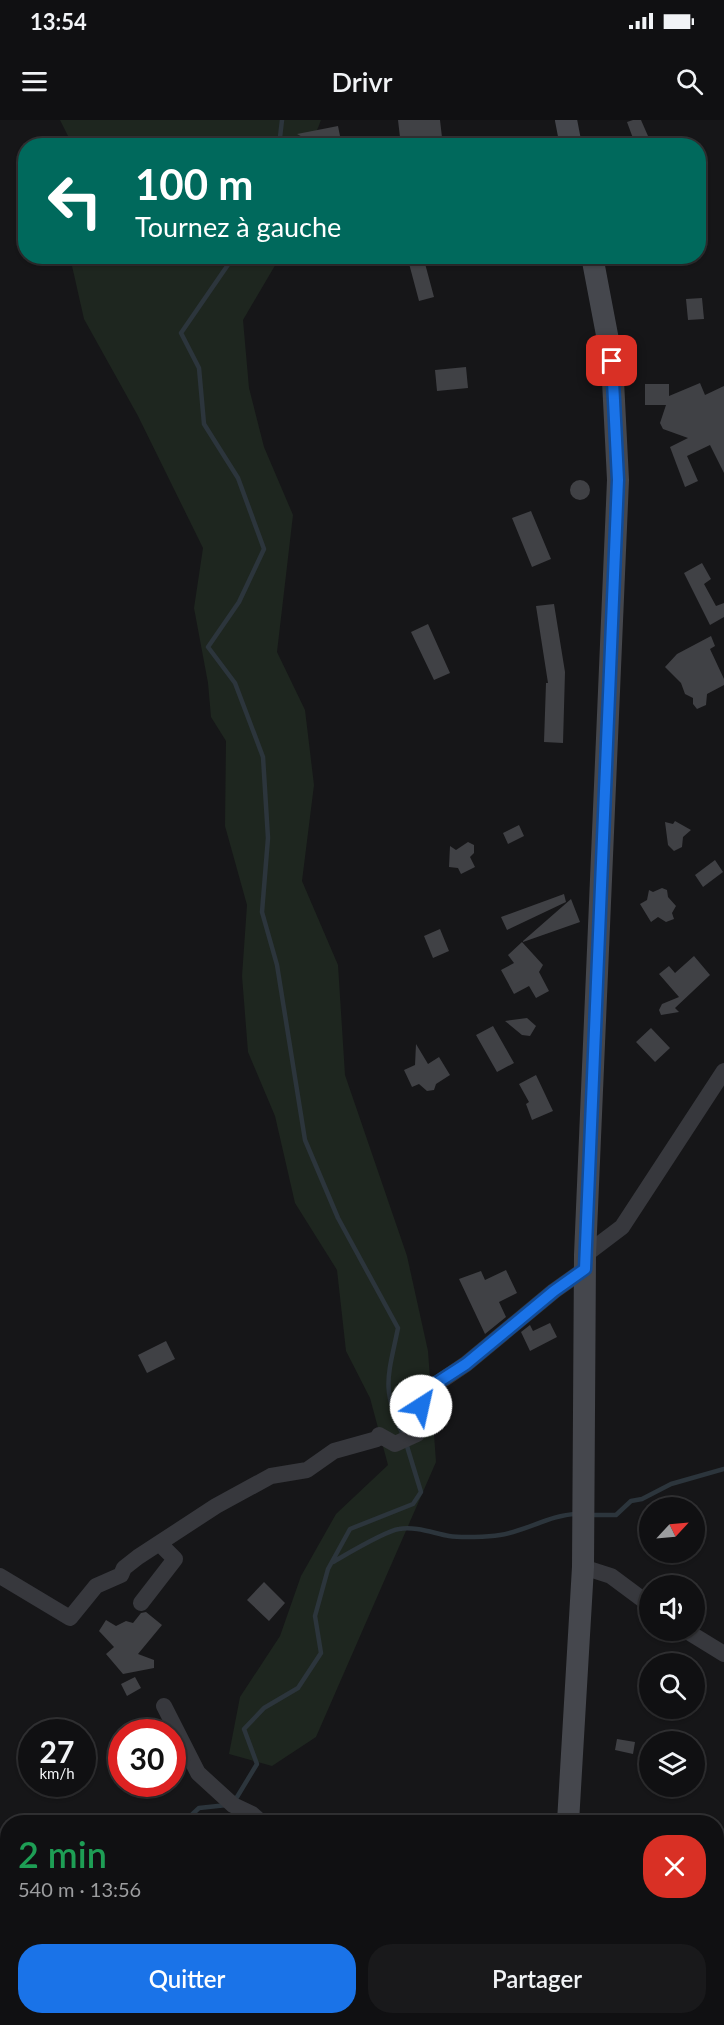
<!DOCTYPE html>
<html lang="fr">
<meta charset="utf-8">
<style>
:root{--surface:#101012;--page:#19191b;--text:#f1f3f6;--muted:#9c9d9f;--line:#303032;--accent:#1a73e8}
body{margin:0;font-family:Lato,sans-serif;background:var(--page);color:var(--text);height:100vh;display:flex;flex-direction:column;font-size:22px;white-space:nowrap}
*{box-sizing:border-box;margin:0}
p{font-size:20px;color:var(--muted)}
.icon{flex:none;width:33px;height:33px;fill:none;stroke:currentColor;stroke-width:2;stroke-linecap:round;stroke-linejoin:round}
.map{position:relative;flex:1;overflow:hidden}
.panel{position:absolute;left:0px;top:1695px;width:724px;height:210px;display:flex;flex-direction:column;background:var(--surface);border-radius:24px 24px 0 0;box-shadow:0 2px 4px #0004,0 0 0 2px var(--line)}
.panel>*{flex:none}
.guide{position:absolute;left:18px;top:18px;width:688px;height:126px;border-radius:24px;box-shadow:0 2px 4px #0004,0 0 0 2px var(--line);background:#00695c;color:#fff;overflow:hidden}
.needle{width:39px;rotate:64deg}
.tools{position:absolute;left:639px;top:1377px;display:grid;gap:12px}
.tools a{display:grid;place-items:center;width:66px;height:66px;border-radius:50%;background:var(--surface);box-shadow:0 2px 4px #0004,0 0 0 2px var(--line);font-size:30px}
.speed{position:absolute;left:18px;top:1599px;display:flex;gap:12px;font-size:30px;font-weight:700;text-align:center}
.speed>*{display:grid;place-content:center;width:78px;height:78px;border-radius:50%;background:var(--surface);box-shadow:0 2px 4px #0004,0 0 0 2px var(--line);line-height:1}
.speed small{font-size:15px;font-weight:400}
.speed .limit{border:9px solid #d22;background:#fff;color:#111}
.pin{position:absolute;display:grid;place-items:center;width:51px;height:51px;color:#fff;margin:-26px;border-radius:12px;box-shadow:0 3px 9px #0006}
.me{position:absolute;width:66px;margin:-33px;rotate:35deg;stroke-linejoin:round;filter:drop-shadow(0 0 4px #0008)}
.turn{display:flex;align-items:center;gap:21px;height:126px;padding:0 18px;font-size:27px}
.turn .icon{width:78px;height:78px;stroke-width:2.5}
.turn b{display:block;font-size:42px;line-height:51px}
.round{display:grid;place-items:center;flex:none;width:63px;height:63px;border-radius:24px;background:var(--page)}
.summary{display:flex;align-items:center;justify-content:space-between;height:102px;padding:0 18px}
h1{font-size:36px;font-weight:600;line-height:45px;color:#1e9e55}
.cta{display:flex;gap:12px;margin-top:auto;padding:12px 18px}
.cta a{flex:1;height:69px;border-radius:24px;background:var(--accent);color:#fff;font-size:24px;font-weight:600;line-height:69px;text-align:center}
.cta a+a{background:var(--page);color:var(--text)}
.status{display:flex;justify-content:space-between;align-items:center;height:42px;padding:0 30px;background:var(--surface);direction:ltr}
.status svg{height:16px;fill:currentColor}
header{display:flex;justify-content:space-between;align-items:center;height:78px;padding:0 18px;background:var(--surface);font-size:27px;font-weight:600}
.map>svg:first-child{display:block}
</style>
<div class="status"><b>13:54</b><svg viewBox="0 0 49 12"><path d="M0 12V9h3v3zM5 12V6h3v6zM10 12V3h3v9zM15 12V0h3v12zM26 1h20v11H26zM47 4h2v5h-2z"/></svg></div>
<header><svg class="icon" aria-label="menu" viewBox="0 0 24 24"><path d="M4 6h16M4 12h16M4 18h16"/></svg>Drivr<svg class="icon" aria-label="search" viewBox="0 0 24 24"><circle cx="10" cy="10" r="6"/><path d="M15 15l6 6"/></svg></header>
<div class="map">
<svg width="724" height="1905" viewBox="0 0 724 1905">
<rect width="100%" height="100%" fill="#161618"/>
<!-- green -->
<path fill="#1e261f" d="M60,0H321L311,26L67,25L68,16Z
M70,137H280L243,200L249,268L264,327L293,395L277,532L305,590L314,665L302,761L338,845L345,955L407,1136L428,1231L436,1342L316,1617L272,1646L229,1634L240,1577L280,1516L301,1456L336,1394L388,1345L370,1278L346,1231L337,1150L295,1083L275,996L248,932L242,856L247,785L225,706L226,621L211,597L208,563L194,488L203,428L138,296L84,199Z"/>
<g fill="none" stroke-linecap="round" stroke-linejoin="round">
<!-- stream -->
<path stroke="#2c353c" stroke-width="4.5" d="M279,26L282,0
M234,136L181,213L199,248L204,304L238,358L264,429L239,482L208,527L235,563L263,637L268,718L262,792L277,845L305,1020L338,1098L398,1208C388,1257 381,1268 403,1315
M590,1395H616L631,1381L642,1379L671,1364L724,1349
M333,1442C347,1434 385,1411 399,1409C415,1406 433,1413 449,1416C461,1418 488,1417 500,1415C526,1411 550,1395 576,1394
M234,1682L257,1644L244,1609L264,1588L298,1568L321,1533L315,1496L328,1449L350,1409L413,1384L421,1372L406,1323
M184,1702L199,1688L227,1685
M173,1905L176,1898"/>
</g>
<!-- building -->
<path fill="#404145" d="M398,0H440L443,26H401Z
M633,0H641L648,16L634,21L627,2Z
M338,6L342,26H319L297,14Z
M407,136H423L434,177L419,181Z
M702,178L704,199L688,200L686,179Z
M466,247L468,268L437,271L435,250Z
M700,263L705,275L724,266V353L710,325L687,336L698,361L685,367L670,327L688,318L663,309L660,303L666,285H645V264H669V276Z
M570 370a10 10 0 1 1 20 0a10 10 0 1 1-20 0Z
M531,391L551,439L532,447L512,398Z
M702,443L711,459L704,464L716,486L724,483V497L710,505L684,453Z
M554,484L565,552L563,623L544,622L546,563H548L536,486Z
M428,504L450,553L434,560L411,512Z
M711,516L715,526L710,529L724,559V565L707,574L706,585L697,589L693,584V578L685,574L681,563L665,547L677,534Z
M675,701L691,710L683,717L682,727L674,731L668,725L665,702L673,704Z
M519,705L524,716L508,724L503,713Z
M468,722L474,725V733L470,737L475,747L461,754L458,748L449,747L450,726L456,730Z
M715,740L723,752L703,767L695,755Z
M662,768L667,770L668,777L676,786L672,793L674,799L666,802L658,797L651,802L640,784L647,780L649,770L653,772Z
M564,774L566,782L507,810L501,797Z
M571,779L580,802L523,822V821Z
M440,809L449,831L433,838L424,816Z
M522,822L543,845L539,852L549,871L536,878L529,866L514,874L501,850L514,843L508,835Z
M694,836L710,855L675,888L679,892L661,895L659,890L662,884L679,877L659,854L669,846L675,853Z
M527,898L536,906L530,916L522,915L505,901Z
M493,906L514,943L497,952L476,915Z
M651,908L670,928L655,942L636,922Z
M416,924L428,944L439,937L450,955L436,964L434,970L427,971L419,964L412,967L404,950L415,945Z
M536,955L553,991L532,1000L526,984L529,982L519,964Z
M506,1150L517,1173L499,1182L506,1197L485,1214L459,1159L481,1151L485,1160Z
M550,1203L557,1217L530,1231L521,1212L530,1205L533,1211Z
M166,1221L175,1239L147,1253L138,1235Z
M264,1462L285,1483L269,1501L247,1480Z
M146,1492L162,1505L138,1534L154,1540V1548L123,1554L106,1534L114,1527L99,1511L106,1500L116,1506L126,1501L133,1503L141,1493Z
M135,1557L141,1568L127,1576L121,1564Z
M617,1619L635,1622L633,1634L615,1630Z"/>
<g fill="none" stroke-linecap="round" stroke-linejoin="round">
<!-- street -->
<path stroke="#37383d" stroke-width="16" d="M585,1135L622,1107L724,951
M583,1447L611,1456L650,1485
M0,1456L70,1498L96,1466L121,1455L124,1448L138,1437L216,1386L271,1356L307,1350L334,1331L377,1319L379,1315L395,1324L417,1314V1300L426,1271L466,1244L554,1171L585,1149
M141,1483L175,1439L160,1424
M685,1510L724,1534
M164,1586L198,1653L233,1685L252,1694L261,1702"/>
<!-- secondary -->
<path stroke="#45474d" stroke-width="22" d="M566,0L571,26
M568,1702L583,1447L585,1135L618,360L612,241L592,136
M562,1905V1898"/>
</g>
<g fill="none" stroke-linecap="round" stroke-linejoin="round">
<!-- route casing -->
<g stroke="#114b97" stroke-width="15">
<path id="route" d="M421,1286L426,1272L432,1266L466,1244L554,1171L585,1149L618,360L612,241"/>
</g>
<!-- route -->
<use href="#route" stroke="#1a73e8" stroke-width="10"/>
</g>
</svg>
<div class="tools">
<a><svg class="needle" viewBox="-14 -14 28 28"><path d="M0-13l5 13h-10z" fill="#e53935"/><path d="M0 13l5-13h-10z" fill="#9c9d9f"/></svg></a>
<a><svg class="icon" aria-label="sound" viewBox="0 0 24 24"><path d="M4 9h4l5-4v14l-5-4H4zM17 9q2 3 0 6"/></svg></a>
<a><svg class="icon" aria-label="search" viewBox="0 0 24 24"><circle cx="10" cy="10" r="6"/><path d="M15 15l6 6"/></svg></a>
<a><svg class="icon" aria-label="layers" viewBox="0 0 24 24"><path d="M12 4l9 5-9 5-9-5zM3 14l9 5 9-5"/></svg></a>
</div>
<div class="speed"><div>27<small>km/h</small></div><div class="limit">30</div></div>
<div class="pin" style="left:612px;top:241px;background:#d93025"><svg class="icon" aria-label="arrive" viewBox="0 0 24 24"><path d="M6 21V4h12l-3 4 3 4H6"/></svg></div>
<svg class="me" style="left:421px;top:1286px" viewBox="-20 -20 40 40"><circle r="19" fill="#fff"/><path d="M0-13L10 11 0 6-10 11z" fill="#1a73e8"/></svg>
<div class="guide">
<div class="turn"><svg class="icon" aria-label="left" viewBox="0 0 24 24"><path d="M17 20v-9H6M10 6l-5 5 5 5"/></svg><div><b>100 m</b>Tournez à gauche</div></div>
</div>
<section class="panel">
<div class="summary"><div><h1>2 min</h1><p>540 m · 13:56</p></div><a class="round" style="background:#d93025;color:#fff"><svg class="icon" aria-label="close" viewBox="0 0 24 24"><path d="M6 6l12 12M18 6L6 18"/></svg></a></div>
<div class="cta"><a>Quitter</a><a>Partager</a></div>
</section>
</div>
